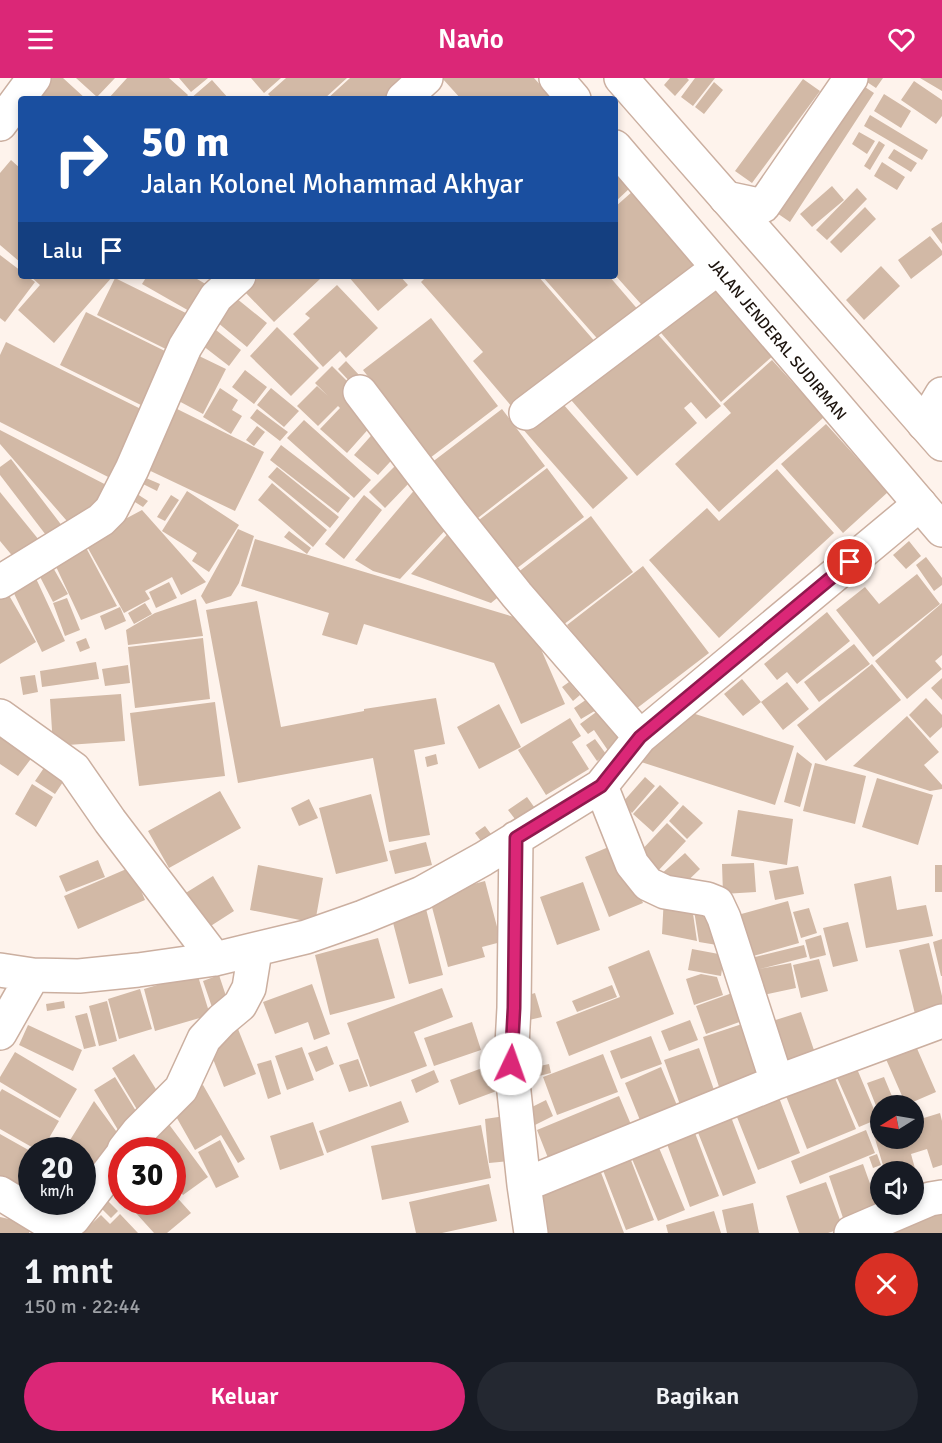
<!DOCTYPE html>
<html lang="id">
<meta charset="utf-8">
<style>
:root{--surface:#171b24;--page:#242831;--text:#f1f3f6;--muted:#9ea1a6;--accent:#db2777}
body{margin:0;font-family:Signika,sans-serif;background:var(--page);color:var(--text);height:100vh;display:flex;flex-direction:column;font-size:22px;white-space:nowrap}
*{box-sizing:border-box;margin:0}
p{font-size:20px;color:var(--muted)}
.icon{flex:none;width:33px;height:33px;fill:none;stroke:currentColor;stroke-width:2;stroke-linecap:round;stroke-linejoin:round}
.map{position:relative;height:1155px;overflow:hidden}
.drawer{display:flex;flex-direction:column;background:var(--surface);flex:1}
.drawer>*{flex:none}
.guide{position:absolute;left:18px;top:18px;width:600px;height:183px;border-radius:6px;box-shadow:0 3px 9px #0003;background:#1a4fa0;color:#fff;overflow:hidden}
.needle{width:39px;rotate:259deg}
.fabs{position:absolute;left:870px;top:1017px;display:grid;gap:12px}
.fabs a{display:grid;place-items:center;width:54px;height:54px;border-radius:50%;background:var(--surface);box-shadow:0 3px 9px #0003;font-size:30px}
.speed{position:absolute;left:18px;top:1059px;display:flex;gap:12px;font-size:30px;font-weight:700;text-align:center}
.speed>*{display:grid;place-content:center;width:78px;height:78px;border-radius:50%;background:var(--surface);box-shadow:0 3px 9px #0003;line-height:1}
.speed small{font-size:15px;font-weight:400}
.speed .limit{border:9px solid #d22;background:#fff;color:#111}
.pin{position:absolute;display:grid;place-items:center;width:51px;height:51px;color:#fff;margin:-26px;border:3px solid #fff;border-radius:50%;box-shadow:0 2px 6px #0007}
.me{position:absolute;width:66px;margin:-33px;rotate:3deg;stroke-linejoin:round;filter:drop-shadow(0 0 4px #0008)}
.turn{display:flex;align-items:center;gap:21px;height:126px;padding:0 24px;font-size:27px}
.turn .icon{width:78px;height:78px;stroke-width:2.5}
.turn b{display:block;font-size:42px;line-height:51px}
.then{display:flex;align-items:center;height:57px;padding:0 24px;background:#0003;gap:12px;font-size:22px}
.round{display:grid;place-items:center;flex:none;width:63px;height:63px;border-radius:32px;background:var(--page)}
.head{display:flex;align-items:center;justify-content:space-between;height:102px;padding:0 24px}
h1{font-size:36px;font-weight:600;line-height:45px}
.action{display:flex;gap:12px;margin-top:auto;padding:12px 24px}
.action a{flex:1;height:69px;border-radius:36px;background:var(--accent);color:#fff;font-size:24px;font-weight:600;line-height:69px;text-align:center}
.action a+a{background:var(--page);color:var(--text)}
header{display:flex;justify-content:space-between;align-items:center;height:78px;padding:0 24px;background:var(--accent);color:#fff;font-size:27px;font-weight:600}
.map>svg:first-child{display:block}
</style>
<header><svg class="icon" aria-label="menu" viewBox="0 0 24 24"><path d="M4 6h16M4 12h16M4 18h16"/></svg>Navio<svg class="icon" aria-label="heart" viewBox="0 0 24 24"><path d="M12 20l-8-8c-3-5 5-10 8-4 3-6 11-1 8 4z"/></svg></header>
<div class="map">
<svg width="942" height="1155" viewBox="0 0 942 1155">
<rect width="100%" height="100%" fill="#fef3ec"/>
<!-- building -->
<path fill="#d2b9a6" d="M43,0H63L86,21H41L31,12Z
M76,0H115L97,19Z
M127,0H169L188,17L185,21H108Z
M179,0H208L191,14Z
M251,0H281L264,15Z
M286,0H347L324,21H273L268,16Z
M350,0H399L409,11L398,21H327Z
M442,0H534L553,21H461Z
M670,0H687L689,2L675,18L664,7Z
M695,0H715L693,28L681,19Z
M861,0H883L876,10Z
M920,0H942V13Z
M803,1L820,13L752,105L735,93Z
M212,2L229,21H190Z
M856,3L874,15L790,144L771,131Z
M914,3L942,22V38L936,46L901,22Z
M714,4L723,12L704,36L695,29Z
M884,16L911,33L901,50L874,33Z
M870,37L928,72L922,82L864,48Z
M859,54L875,63L867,76L852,66Z
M879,63L885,67L870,92L864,88Z
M894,71L917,85L911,94L888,80Z
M11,82L21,91L20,184L0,167V95Z
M882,84L905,99L897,112L874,98Z
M615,93L630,110L615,124Z
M832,108L844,122L812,149L800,136Z
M857,110L867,121L827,162L816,152Z
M633,113L701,189L649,235L615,197V129Z
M865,129L876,141L841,175L830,164Z
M942,144V166L931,151Z
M930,158L942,173V177L911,201L898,182Z
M0,177L21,193V198H27L35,204L5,244L0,240Z
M881,188L900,208L864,242L846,222Z
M30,198H113L54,265L18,232L40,207Z
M147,198H192L214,211L198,238L142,206Z
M260,198H317L320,201L274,244L244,213Z
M348,198H400L408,207L378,233Z
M427,198H538L597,266L518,336L473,283L483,274L421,204Z
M542,198H609L640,234L603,267Z
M115,200L198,241L180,278L97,237Z
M709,201L775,276L721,324L655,248Z
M337,207L378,250L346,280L340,273L323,289L293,256L310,240L305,236Z
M236,220L267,245L247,269L217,244Z
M86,234L175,278L149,331L60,287Z
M431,240L498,328L430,380L363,292Z
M211,248L241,272L229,288L198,264Z
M277,249L319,290L291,318L250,278Z
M655,253L721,328L706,341L691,324L684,330L697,345L637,398L565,315Z
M6,264L149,335L116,403L0,344V277Z
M197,277L226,291L203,336L175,321Z
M772,282L824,339L719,434L675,386L731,335L723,326Z
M346,283L360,298L352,306L338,291Z
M332,288L356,312L345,323L372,347L347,375L320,351L340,330L338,328L318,348L297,328L317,308L328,318L315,305Z
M245,292L267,309L254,326L232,309Z
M220,310L238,322L232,332L242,338L231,356L203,339Z
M271,310L299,333L284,349L257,327Z
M556,318L628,400L593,431L521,349Z
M169,327L264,374L235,433L140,388Z
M257,331L288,354L280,363L250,340Z
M502,331L545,388L474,443L431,385Z
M304,342L371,402L354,420L287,360Z
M826,346L888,414L843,455L781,386Z
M257,348L265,354L254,368L246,362Z
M377,351L401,372L378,397L354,377Z
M0,352L116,412L73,450L0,366Z
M281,367L350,420L338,435L270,382Z
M11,381L66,453L52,465L0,397V389Z
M395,388L411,403L385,430L369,414Z
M277,389L339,439L330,450L268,399Z
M547,390L584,439L512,494L475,445Z
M777,391L834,455L719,560L649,482L707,430L719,443Z
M146,400L160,406L157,413L143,406Z
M272,405L327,452L313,469L258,422Z
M417,409L450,447L400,501L373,493L355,482Z
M187,413L239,447L209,494L192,483L197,475L162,453Z
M0,414L39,462L15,481L0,463Z
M134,414L148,423L143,429L130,421Z
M171,417L179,422L165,443L157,439Z
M364,417L382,432L344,481L325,466Z
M142,432L206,504L181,517L172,499L145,513L150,521L124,535L84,463Z
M591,438L633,494L559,550L517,495Z
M454,449L502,516L491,525L411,496Z
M238,451L254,458L239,505L231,518L206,526L201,518Z
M289,453L311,470L307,476L284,459Z
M255,461L524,542L530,546L565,626L521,646L494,585L364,546L357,567L322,557L329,535L241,508Z
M909,463L921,478L906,491L893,477Z
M83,464L117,528L81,542L52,480Z
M926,479L942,500V507L934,513L916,487Z
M51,486L68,516L53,524L37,493Z
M643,488L709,575L632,634L567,547Z
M33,494L65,563L42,574L9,505Z
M917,496L940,526L873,579L836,532L865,509L879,526Z
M169,504L177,520L156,530L149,514Z
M3,507L36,564L0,586V509Z
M67,520L80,552L65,558L53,525Z
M196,521L203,558L128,567L126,552L155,535Z
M257,523L281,649L364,633V631L436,620L445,666L414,672L430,757L389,764L373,680L238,705L206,532Z
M145,525L152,536L134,546L128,535Z
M942,525V577L935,583L942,591L907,621L875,583Z
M120,529L126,543L105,552L100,538Z
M827,534L850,563L797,606L787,594L777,602L764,586Z
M86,560L90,570L80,574L76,564Z
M203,560L210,621L135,630L128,569Z
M854,566L870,586L819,624L804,604Z
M96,584L99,601L42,609L40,593Z
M872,586L901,622L826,683L797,647Z
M128,587L130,605L105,608L102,591Z
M35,597L38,614L23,617L20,599Z
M942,600V622L931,610Z
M742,601L761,624L743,638L724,616Z
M569,604L580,617L573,623L562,609Z
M787,604L809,631L783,652L761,624Z
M121,616L125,663L53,668L50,621Z
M590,619L598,631L581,641L574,630Z
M926,620L942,637V649L930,660L909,637Z
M215,624L225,698L139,708L130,635Z
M499,626L521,669L479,691L457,649Z
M607,626L630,658L609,674L594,652L588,656L580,646Z
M686,633L794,668L775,727L638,683Z
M907,638L939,674L924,687L942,707V711L930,713L853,688Z
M570,640L581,658L572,664L589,691L546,717L518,672Z
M0,648L36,674L18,698L0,686Z
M595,661L606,676L597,683L586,667Z
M797,674L812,686L800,729L784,724Z
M436,676L438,686L427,689L425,679Z
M50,681L69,695L55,716L35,703Z
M815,685L866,698L855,746L803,733Z
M645,699L655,708L632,735L622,725Z
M877,700L933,717L918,767L862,749Z
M32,706L53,719L36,749L15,736Z
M660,707L679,725L653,754L633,736Z
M220,713L241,750L169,790L148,753Z
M371,716L388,783L336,796L319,730Z
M527,719L537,733L518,745L508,732Z
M309,721L318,740L299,748L291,730Z
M683,727L703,745L687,761L669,743Z
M738,732L793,741L787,787L731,778Z
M667,745L686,763L657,794L638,776Z
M485,748L494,760L484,767L475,755Z
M426,764L432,787L395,796L389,773Z
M618,765L643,825L609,839L585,779Z
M685,775L700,791L676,814L660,797Z
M98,782L105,799L66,814L59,798Z
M754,785L756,814L723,816L722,786Z
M258,787L323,800L315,845L250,832Z
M935,787H942V814H935Z
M798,788L804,816L775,822L769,793Z
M131,789L145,822L78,851L64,818Z
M213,798L234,833L206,851L184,816Z
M891,798L897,832L926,827L933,858L866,870L854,806Z
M485,803L501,864L482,869L485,879L448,889L429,818Z
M583,804L600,852L557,867L540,819Z
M664,818L691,822L697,863L662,856Z
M788,823L799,865L746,880L734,838Z
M693,826L712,827L723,868L699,864Z
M425,827L443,897L409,906L391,837Z
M809,830L817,855L801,860L793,834Z
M848,844L858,883L833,889L823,850Z
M821,857L826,877L810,881L805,862Z
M378,860L395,920L330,937L315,877Z
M942,861V898H941L933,864Z
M929,865L942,918V933L916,940L899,872Z
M804,867L807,879L760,891L791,885L796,910L758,918L751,880Z
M692,871L724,877L721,898L688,892Z
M649,872L674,936L569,978L556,944L620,919L608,889Z
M819,881L828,913L801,920L793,887Z
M197,895L210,937L155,953L144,911Z
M701,896L717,899L723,917L694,927L686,901Z
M219,897L230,930L214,935L203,903Z
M312,906L330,956L314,962L308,944L275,956L263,924Z
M612,907L617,919L577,934L572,923Z
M442,910L453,939L414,954L427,988L370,1009L347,945Z
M140,911L152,951L119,961L108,921Z
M735,914L745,942L706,956L696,928Z
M535,915L542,939L529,942L522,919Z
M64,923L65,930L47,933L46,926Z
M107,923L117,963L99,968L89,928Z
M801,934L817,981L782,992L766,945Z
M87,935L96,968L84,971L75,938Z
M690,942L698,962L669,973L661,953Z
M472,944L481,972L434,988L424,960Z
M748,944L766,1001L721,1015L703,959Z
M28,947L82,972L73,993L19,967Z
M238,951L256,996L224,1009L206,963Z
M651,958L662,986L621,1001L610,973Z
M912,959L936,1014L906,1027L882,972Z
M327,968L334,986L316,994L308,975Z
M302,969L314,1002L287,1012L275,978Z
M699,970L718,1023L683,1035L664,982Z
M15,974L77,1011L60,1040L0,1004V999Z
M134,976L164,1024L141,1038L112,990Z
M603,976L618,1014L557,1037L543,999Z
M358,981L368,1008L349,1014L339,987Z
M271,982L281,1016L268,1021L257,986Z
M493,986L502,1011L459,1027L450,1002Z
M549,986L551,995L527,1001L526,991Z
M855,986L878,1041L859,1049L835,995Z
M661,989L681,1037L644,1052L625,1005Z
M434,992L439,1004L416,1015L411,1002Z
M832,993L856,1051L807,1071L784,1013Z
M115,999L139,1038L118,1052L94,1012Z
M884,999L896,1028H880V1038L867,1005Z
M203,1007L245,1081L238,1085L221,1057L195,1072L169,1026Z
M2,1011L59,1043L42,1072H37L0,1051V1014Z
M778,1017L800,1075L758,1092L735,1034Z
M619,1018L635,1056L552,1090L537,1052Z
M546,1022L553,1038L535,1047L528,1031Z
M94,1023L119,1057L82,1118V1072H64Z
M401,1023L409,1044L327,1075L319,1053Z
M940,1035L942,1043V1087L933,1090L927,1071L911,1076L922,1116L914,1118V1094H885L873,1054L880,1052V1060H914V1043Z
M505,1038L510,1083L489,1085L485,1041Z
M731,1039L756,1105L723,1118L697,1052Z
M165,1041L208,1099L183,1117L172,1103V1072H150L140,1060Z
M313,1044L324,1077L280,1092L270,1058Z
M481,1047L491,1100L382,1122L371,1068Z
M866,1052L875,1075L800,1106L791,1083Z
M695,1055L719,1118L690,1129L667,1066Z
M0,1056L32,1074V1111L26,1121L0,1107Z
M220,1062L239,1099L216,1110L198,1074Z
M657,1065L685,1132L658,1143L630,1076Z
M627,1072L654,1142L626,1152L599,1082Z
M877,1076L881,1087L873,1090L869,1079Z
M597,1084L624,1155H549L532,1109Z
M863,1086L879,1131L844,1143L829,1098Z
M826,1104L843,1150L828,1155H799L786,1118Z
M489,1106L497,1143L442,1155H416L409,1124Z
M172,1114L191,1135L167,1155H154L126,1124H172Z
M106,1121L118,1133L111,1140L99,1128Z
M753,1125L759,1155H727L722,1132Z
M942,1127V1155H876Z
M714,1133L721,1155H668L666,1147Z
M120,1136L138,1155H82L101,1137L110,1146Z
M0,1139L31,1146L29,1155H0Z"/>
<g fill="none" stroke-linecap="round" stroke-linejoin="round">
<!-- street casing -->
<g stroke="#cbafa0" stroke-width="36">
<path id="street" d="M403,21L426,0
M0,46L34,0
M726,120L763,128L851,0
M360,314L451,434L517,517L640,659
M526,335L718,190
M924,346L942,316
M0,504L101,442L111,432L132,391L185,269L216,219L239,198
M0,638L74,691L110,743L215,881
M601,708L632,786L648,806L665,814L707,821L717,825L724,840L777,1004
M516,760L514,930L511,986L524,1107L531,1155
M0,892L33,897L79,898L138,892L215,881L306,859L363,839L422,815L483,781L601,708L640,659L920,426
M0,955L33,897
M124,1072L138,1054L181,1011L204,961L222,942L240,927L249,910L255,873
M524,1107L777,1004L942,943
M0,1115L51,1146L73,1141L122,1077
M851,1155L930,1121L942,1119"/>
</g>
<!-- primary casing -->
<g stroke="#cbafa0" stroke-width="36">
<path id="primary" d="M556,0L574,21
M621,0L942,366
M615,69L942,452"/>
</g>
<!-- street -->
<use href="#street" stroke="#fff" stroke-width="33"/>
<!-- primary -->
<use href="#primary" stroke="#fff" stroke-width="33"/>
</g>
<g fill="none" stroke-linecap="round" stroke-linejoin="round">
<!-- route casing -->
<g stroke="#8e194d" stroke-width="15">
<path id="route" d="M511,986L514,930L516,760L601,708L640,659L850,484"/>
</g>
<!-- route -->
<use href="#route" stroke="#db2777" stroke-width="10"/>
</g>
<g text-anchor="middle" stroke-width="6" stroke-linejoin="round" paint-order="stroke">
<!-- street labels -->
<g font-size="16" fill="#1c130d" stroke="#fff">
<text transform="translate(778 261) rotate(50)" y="6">JALAN JENDERAL SUDIRMAN</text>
</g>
</g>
</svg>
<div class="fabs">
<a><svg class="needle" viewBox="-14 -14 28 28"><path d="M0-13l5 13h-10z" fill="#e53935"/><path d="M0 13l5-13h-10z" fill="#9ea1a6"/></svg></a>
<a><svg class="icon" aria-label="sound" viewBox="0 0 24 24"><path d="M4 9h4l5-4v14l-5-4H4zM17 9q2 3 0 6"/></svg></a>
</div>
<div class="speed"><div>20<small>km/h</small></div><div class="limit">30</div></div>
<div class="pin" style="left:850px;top:484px;background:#d93025"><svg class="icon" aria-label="arrive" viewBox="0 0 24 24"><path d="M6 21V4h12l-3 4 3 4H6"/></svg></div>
<svg class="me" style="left:511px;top:986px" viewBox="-20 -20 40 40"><circle r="19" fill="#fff"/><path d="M0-13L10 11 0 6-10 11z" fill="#db2777"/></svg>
<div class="guide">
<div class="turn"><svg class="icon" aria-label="right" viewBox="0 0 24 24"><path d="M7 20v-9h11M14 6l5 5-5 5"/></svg><div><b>50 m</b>Jalan Kolonel Mohammad Akhyar</div></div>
<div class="then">Lalu<svg class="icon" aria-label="arrive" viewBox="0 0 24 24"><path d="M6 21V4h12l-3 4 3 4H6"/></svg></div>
</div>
</div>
<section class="drawer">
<div class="head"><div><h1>1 mnt</h1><p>150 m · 22:44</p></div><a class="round" style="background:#d93025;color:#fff"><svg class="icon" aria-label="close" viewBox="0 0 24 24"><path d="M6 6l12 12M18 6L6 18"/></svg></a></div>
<div class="action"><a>Keluar</a><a>Bagikan</a></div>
</section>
